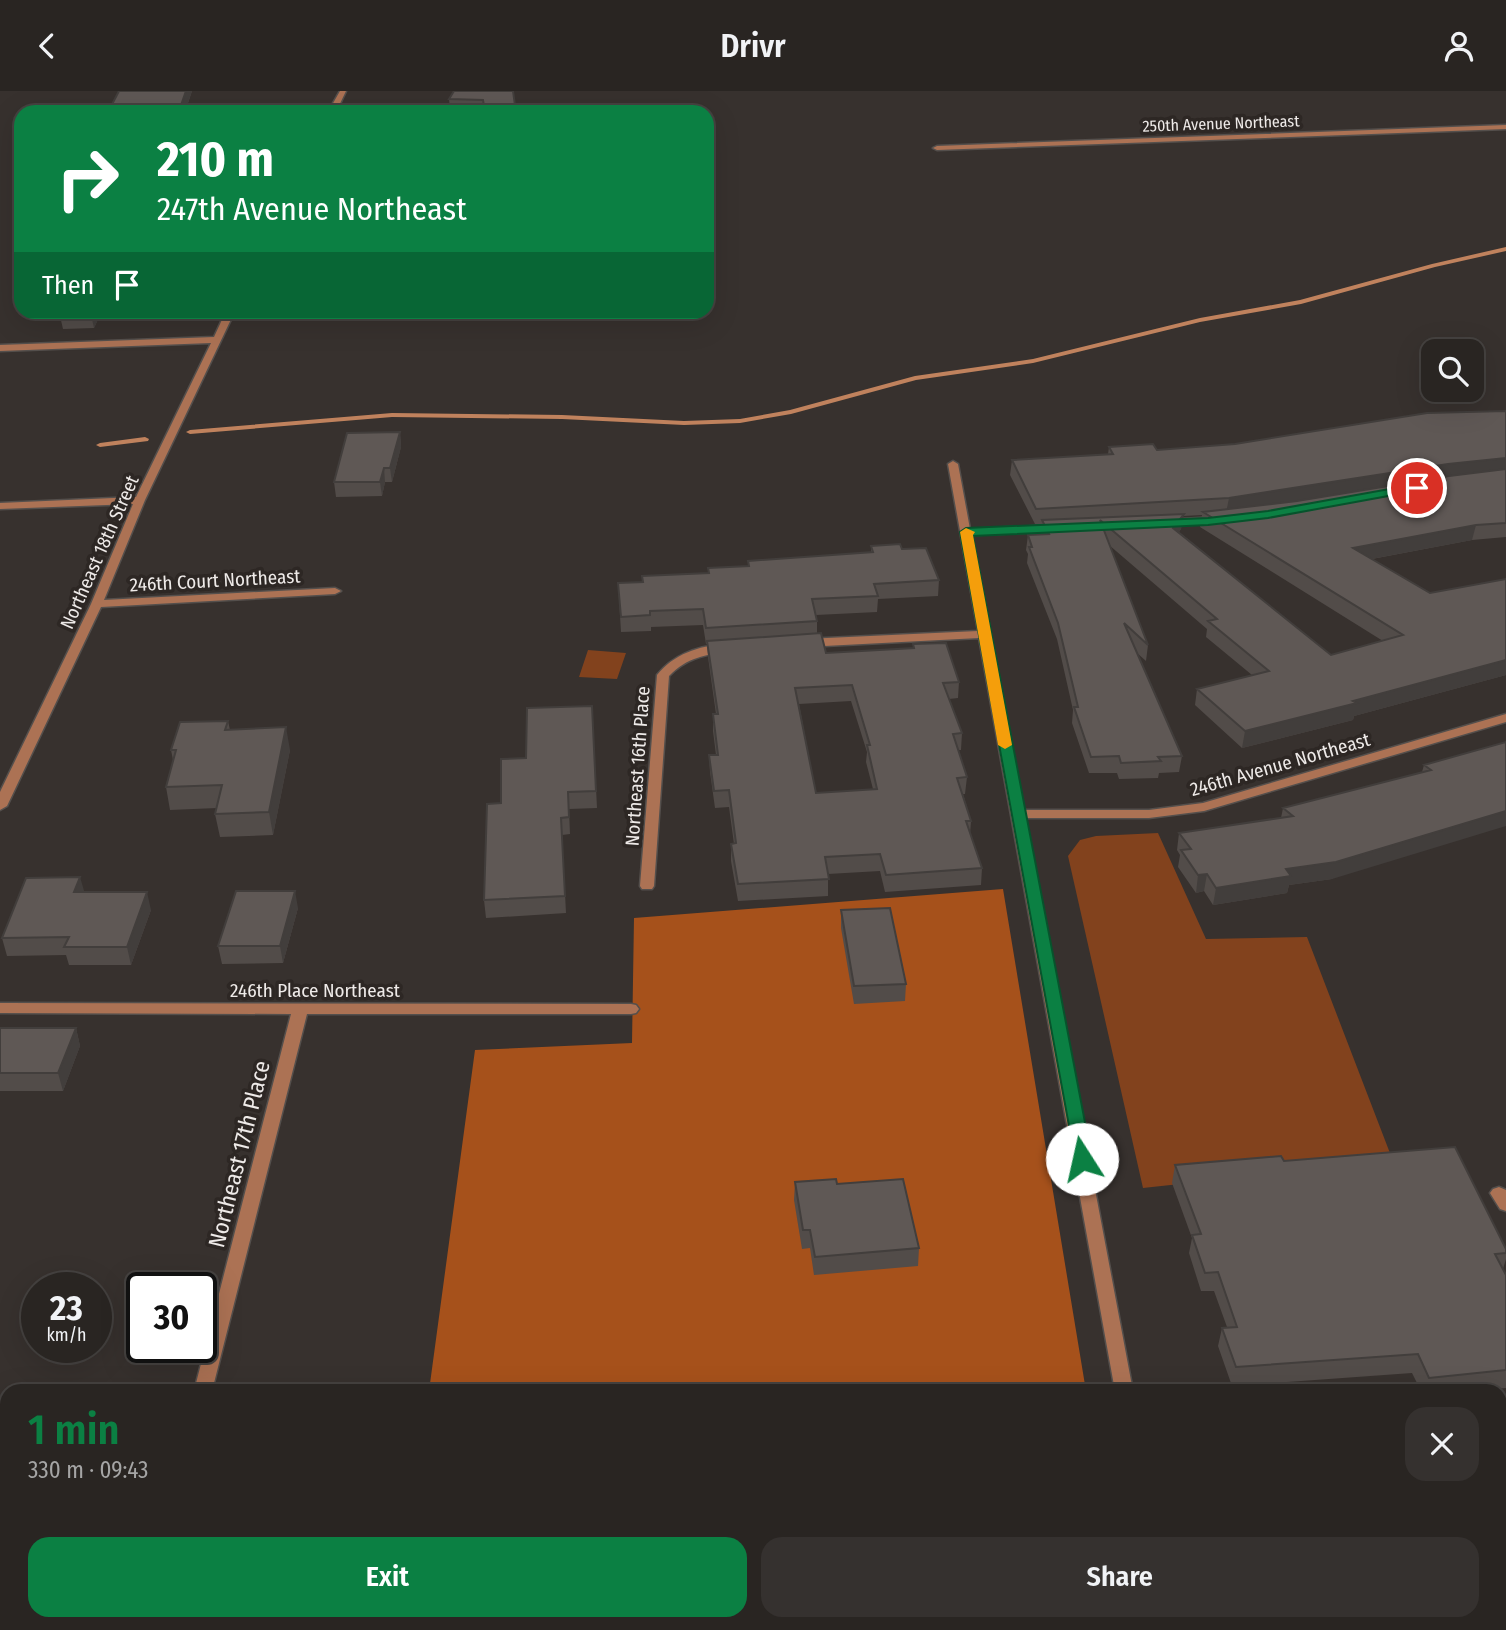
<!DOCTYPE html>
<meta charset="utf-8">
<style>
:root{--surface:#292522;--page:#35312f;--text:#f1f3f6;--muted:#a5a5a5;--line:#454240;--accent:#0b8043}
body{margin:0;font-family:"Fira Sans Condensed",sans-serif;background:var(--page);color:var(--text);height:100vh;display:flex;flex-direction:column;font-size:26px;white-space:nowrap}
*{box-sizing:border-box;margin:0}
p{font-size:23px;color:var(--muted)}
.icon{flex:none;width:38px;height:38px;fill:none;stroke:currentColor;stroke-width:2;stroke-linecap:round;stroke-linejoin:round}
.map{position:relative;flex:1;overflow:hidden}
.details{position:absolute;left:0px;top:1293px;width:1507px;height:247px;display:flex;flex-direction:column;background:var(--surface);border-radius:21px 21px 0 0;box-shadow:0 7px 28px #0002,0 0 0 2px var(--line)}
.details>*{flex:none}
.hud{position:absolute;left:14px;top:14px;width:700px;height:214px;border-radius:21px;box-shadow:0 7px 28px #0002,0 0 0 2px var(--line);background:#0b8043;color:#fff;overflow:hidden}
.buttons{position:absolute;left:1421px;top:248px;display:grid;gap:14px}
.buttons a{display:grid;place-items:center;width:63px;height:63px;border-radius:14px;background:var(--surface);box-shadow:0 7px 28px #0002,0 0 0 2px var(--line);font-size:35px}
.speed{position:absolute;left:21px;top:1181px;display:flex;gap:14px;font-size:35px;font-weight:700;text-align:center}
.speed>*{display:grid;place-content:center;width:91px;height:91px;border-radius:50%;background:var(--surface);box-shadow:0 7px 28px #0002,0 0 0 2px var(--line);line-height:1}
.speed small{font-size:18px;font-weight:400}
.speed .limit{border:4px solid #111;border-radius:10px;background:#fff;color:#111}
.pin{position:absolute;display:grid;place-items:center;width:60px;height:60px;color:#fff;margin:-30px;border:4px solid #fff;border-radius:50%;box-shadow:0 2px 7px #0007}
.me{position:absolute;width:77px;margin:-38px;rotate:350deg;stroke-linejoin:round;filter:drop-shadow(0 0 5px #0008)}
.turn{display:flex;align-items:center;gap:24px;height:147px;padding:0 28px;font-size:32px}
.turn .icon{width:91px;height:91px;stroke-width:2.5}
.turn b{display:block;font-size:49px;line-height:60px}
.then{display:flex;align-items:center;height:66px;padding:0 28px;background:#0003;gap:14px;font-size:26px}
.round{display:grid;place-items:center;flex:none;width:74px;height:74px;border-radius:21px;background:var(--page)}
.overview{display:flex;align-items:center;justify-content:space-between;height:119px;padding:0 28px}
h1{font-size:42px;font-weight:600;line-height:52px;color:var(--accent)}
.cta{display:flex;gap:14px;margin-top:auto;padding:14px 28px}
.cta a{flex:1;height:80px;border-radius:21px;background:var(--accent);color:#fff;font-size:28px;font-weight:600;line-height:80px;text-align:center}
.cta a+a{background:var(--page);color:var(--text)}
header{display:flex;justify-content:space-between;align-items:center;height:91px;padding:0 28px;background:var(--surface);font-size:32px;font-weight:600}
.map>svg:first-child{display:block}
</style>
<header><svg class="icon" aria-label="back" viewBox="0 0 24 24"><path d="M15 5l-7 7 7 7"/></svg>Drivr<svg class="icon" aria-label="person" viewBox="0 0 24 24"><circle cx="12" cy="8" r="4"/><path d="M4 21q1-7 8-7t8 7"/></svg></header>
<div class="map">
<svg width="1506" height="1539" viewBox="0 0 1506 1539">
<rect width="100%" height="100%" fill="#37312e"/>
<!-- green -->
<path fill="#82421d" d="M588,559L626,562L617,588L579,586Z
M1158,742L1206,848L1307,846L1393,1070L1143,1097L1068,765L1080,749L1096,745Z
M1506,1441V1539H1352L1349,1533H1500V1442Z"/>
<!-- forest -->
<path fill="#a6511b" d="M1003,798L1086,1300H429L475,959L632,952L634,827Z
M398,1533H1125L1126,1539H397Z"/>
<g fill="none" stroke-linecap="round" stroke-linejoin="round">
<!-- stream -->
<path fill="#c0825d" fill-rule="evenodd" d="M1506,156V160L1435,176L1301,213L1200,231L1033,272L916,289L791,323L740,332L684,334L562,328L392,326L190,343L186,341L190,339L392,322L562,324L684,330L740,328L790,319L915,285L1033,268L1200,227L1300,209L1432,173Z
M145,346L149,348L148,350L100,356L96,354L100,352Z"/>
<!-- minor casing -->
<g stroke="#544f4c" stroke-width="3">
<path id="minor" d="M340,0H346L336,21H328Z
M1506,34V38L937,59L933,57L937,55Z
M226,220H235L145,409L104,509L335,497L341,500L335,503L101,516L7,715L0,719V701L91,513L133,413L0,418V412L136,406L211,252L0,260V254L214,246Z
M953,370L958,373L970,438L1060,434L1065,437L1060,440L972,444L1024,719H1149L1203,712L1506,623V631L1204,720L1149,727H1025L1133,1300H1115L979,547L805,556L799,552L805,548L978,540L948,373Z
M1218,426L1223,429L1222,431L1164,435L1159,432L1164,429Z
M725,553L729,554L731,557L729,560C706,564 687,566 669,585L654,795L652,798H642L640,795L657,584C674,563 698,555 725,553Z
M0,912L631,913L636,914L639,918L636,922L631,923H307L212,1300H194L291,923L0,922Z
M1499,1096L1506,1099V1120L1500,1118L1490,1102L1493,1098Z
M1500,1343H1506V1359H1500Z
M0,1461H7V1479H0Z
M1157,1533H1177L1179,1539H1157Z"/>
</g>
<!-- minor -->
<use href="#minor" fill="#ac7254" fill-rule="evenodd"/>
</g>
<!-- wall -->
<path fill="#524c49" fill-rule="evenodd" d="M192,0L185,21H108Z
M513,0L515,21H484V19H450L449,8Z
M102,220L94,237L63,238L60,225Z
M1506,320V446L1472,449L1372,468L1430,502L1506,488V584L1354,625L1353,629L1242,657L1195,614L1197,598L1252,584L1206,546L1207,538L1109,454L1148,554L1146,570L1137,562L1182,665L1179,681L1159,682L1158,687L1119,688L1117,682H1089L1072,632L1073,619L1057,548L1027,472L1028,463L1026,459L1028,444H1041L1042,433H1035L1010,384L1012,369L1108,363L1109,356L1157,359L1235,353ZM1202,424L1200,436L1383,550L1331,564L1179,441L1181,438L1183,425Z
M400,341L401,356L392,391H385L382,405L336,406L334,391Z
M871,455L902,458L939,489L938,505L878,508L877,521L816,524L817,530V543L826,562L913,557V553L959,591L958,607L949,608L962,642L961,659H958L967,686L965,703H963L971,730L970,744L982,777L981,794L885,801L880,780L828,783V805L738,810L731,770V753H734L729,716L715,717L710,681L709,664H716L713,640V623H716L708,566L707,553H706L703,534L651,536V540L621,541L618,492L642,491L708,482V477L748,475V470L871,461ZM851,610L867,661L866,671L873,698L816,702L799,613Z
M592,615L597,717L569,718L570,743L562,744L566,822L486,827L484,809L501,712L526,667Z
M228,630L230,639L290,659L273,744L220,746L215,723L217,717L170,719L166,696L173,669L171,659Z
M1506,651L1332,788L1289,794L1287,802L1213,814L1204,800L1196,802L1178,776L1180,764L1177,759L1179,742L1281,727L1283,717L1422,681L1424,674Z
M84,801L151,819L131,874H69L66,864L7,865L2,847Z
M298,817L283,872L222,873L218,855Z
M841,819L906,893L905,910L854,913L841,837Z
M0,937H76L80,955L63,1000H0Z
M1284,1070L1506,1158V1168L1503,1178L1506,1184V1297L1471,1300H1421L1412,1282L1232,1295L1218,1255L1222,1237L1227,1236L1214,1200H1201L1189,1162L1192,1147L1172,1092L1175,1074Z
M795,1091L837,1093L919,1157L918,1175L814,1184L810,1157L802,1158L794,1109Z"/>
<!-- shaded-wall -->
<path fill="#423e3c" d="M186,0H192L185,21H181L180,17Z
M93,220H102L94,237L91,224Z
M400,341L401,356L392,391L390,377Z
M1506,367V381L1226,422L1229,407L1448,373Z
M384,377L385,391L382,405L380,391Z
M1184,423L1181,438L1171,452L1173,437Z
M1476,434L1472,449L1350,472L1353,457Z
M1506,569V584L1354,625L1353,629L1242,657L1245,640Z
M286,636L290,659L273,744L269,721Z
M1506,720V735L1332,788L1289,794L1287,802L1213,814L1216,797Z
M1207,783L1204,800L1196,802L1198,784Z
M80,786L85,803L74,801Z
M295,800L298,817L283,872L280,855Z
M147,801L151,819L131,874L127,856Z
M76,937L80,955L63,1000L58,982Z
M261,1533H267V1539H261Z"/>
<!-- building -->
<path fill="#5f5855" stroke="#423e3c" stroke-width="2" fill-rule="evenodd" d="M119,0H186L180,17L156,18L155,21H108Z
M454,0H513L515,14L484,15L483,9L449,8Z
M62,220H93L91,224L60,225Z
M1506,320V367L1448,373L1229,407L1036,418L1012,369L1113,363L1109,356L1153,353L1157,359L1235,353L1427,322Z
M400,341L390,377H384L380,391H334L347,342Z
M1506,378V432L1476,434L1353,457L1430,502L1506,488V569L1353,610L1357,612L1245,640L1197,598L1269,580L1208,530L1217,528L1100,429L1148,554L1124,532L1182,665L1158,666L1161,670L1121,672L1119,665L1091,666L1074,616H1078L1058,532L1029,456H1032L1028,444L1049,443L1042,429L1184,423L1173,437L1331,564L1403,544L1203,421L1297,410L1449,385Z
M900,453L902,458L926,457L939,489L874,493L878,505L812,508L817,530L706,537L703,518L650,520V524L621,526L618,492L643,491L642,485L709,482L708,477L749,475L748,470L873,461L871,455Z
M821,542L826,562L914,557L913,553L946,552L959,591L943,592L962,642L953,643L967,686L957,687L971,730H966L982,777L886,784L880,763L825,766L829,788L738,793L731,753L736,752L729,699L714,700L709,664H718L713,623H718L707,550ZM852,594L870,654H867L877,698L816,702L795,597Z
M592,615L596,700L568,701L569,726L561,727L565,805L484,809L487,713L501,712V668L526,667L527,617Z
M228,630L225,639L286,636L269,721L215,723L222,694L166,696L176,659H171L180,631Z
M1506,651V720L1336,771L1286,778L1291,785L1216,797L1207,783L1198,784L1181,759L1191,758L1179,742L1293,725L1283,717L1431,679L1424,674Z
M80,786L74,801H147L127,856H64L69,846L2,847L26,787Z
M236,800H295L280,855H218Z
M890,817L906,893L854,895L841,819Z
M0,937H76L58,982H0Z
M1455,1056L1506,1158V1162L1495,1163L1506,1184V1279L1429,1287L1418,1263L1236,1276L1222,1237L1237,1236L1218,1181L1205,1182L1192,1144L1201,1143L1175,1074L1281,1065L1284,1070Z
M836,1088L837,1093L903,1088L919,1157L815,1166L810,1139H803L795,1091Z
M80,1533H261V1539H79Z"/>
<!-- route -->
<path fill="#0b8043" stroke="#07532c" stroke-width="2" d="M1417,393L1423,397L1421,399L1268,427L1208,434L973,445L1092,1068L1089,1073H1076L960,441L966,437L1208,427L1268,420Z"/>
<!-- slow -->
<path fill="#f59e0b" d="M966,437L975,441L973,444L1012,654L1005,658L998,654L960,441Z"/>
<g text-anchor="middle" stroke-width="7" stroke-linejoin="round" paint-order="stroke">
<!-- far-street labels -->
<g font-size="16" fill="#eeeae8" stroke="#2d2724">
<text transform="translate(1221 32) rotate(-2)" y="6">250th Avenue Northeast</text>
</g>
<!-- street labels -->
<g font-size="19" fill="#eeeae8" stroke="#2d2724">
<text transform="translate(99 461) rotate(-66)" y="7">Northeast 18th Street</text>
<text transform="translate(215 489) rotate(-3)" y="7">246th Court Northeast</text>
<text transform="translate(1280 673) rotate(-16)" y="7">246th Avenue Northeast</text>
<text transform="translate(637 675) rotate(-86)" y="7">Northeast 16th Place</text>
<text x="315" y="906">246th Place Northeast</text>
</g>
<!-- near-street labels -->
<g font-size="23" fill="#eeeae8" stroke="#2d2724">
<text transform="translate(239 1063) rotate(-76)" y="8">Northeast 17th Place</text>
</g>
</g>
</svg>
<div class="buttons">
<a><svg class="icon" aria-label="search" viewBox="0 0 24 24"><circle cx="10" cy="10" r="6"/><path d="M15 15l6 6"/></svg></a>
</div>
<div class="speed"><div>23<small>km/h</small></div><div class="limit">30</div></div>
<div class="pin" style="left:1417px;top:397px;background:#d93025"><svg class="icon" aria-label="arrive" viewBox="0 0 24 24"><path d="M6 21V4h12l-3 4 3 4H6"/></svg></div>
<svg class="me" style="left:1082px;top:1068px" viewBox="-20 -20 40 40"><circle r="19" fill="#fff"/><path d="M0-13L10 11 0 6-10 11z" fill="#0b8043"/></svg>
<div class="hud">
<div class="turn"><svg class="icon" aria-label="right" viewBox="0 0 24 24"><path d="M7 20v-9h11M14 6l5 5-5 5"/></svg><div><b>210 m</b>247th Avenue Northeast</div></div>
<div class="then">Then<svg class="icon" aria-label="arrive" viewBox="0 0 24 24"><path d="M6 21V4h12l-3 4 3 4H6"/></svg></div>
</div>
<section class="details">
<div class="overview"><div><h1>1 min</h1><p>330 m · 09:43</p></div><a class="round"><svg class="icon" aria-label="close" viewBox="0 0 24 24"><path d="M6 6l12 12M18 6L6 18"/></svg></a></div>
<div class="cta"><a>Exit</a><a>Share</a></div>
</section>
</div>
